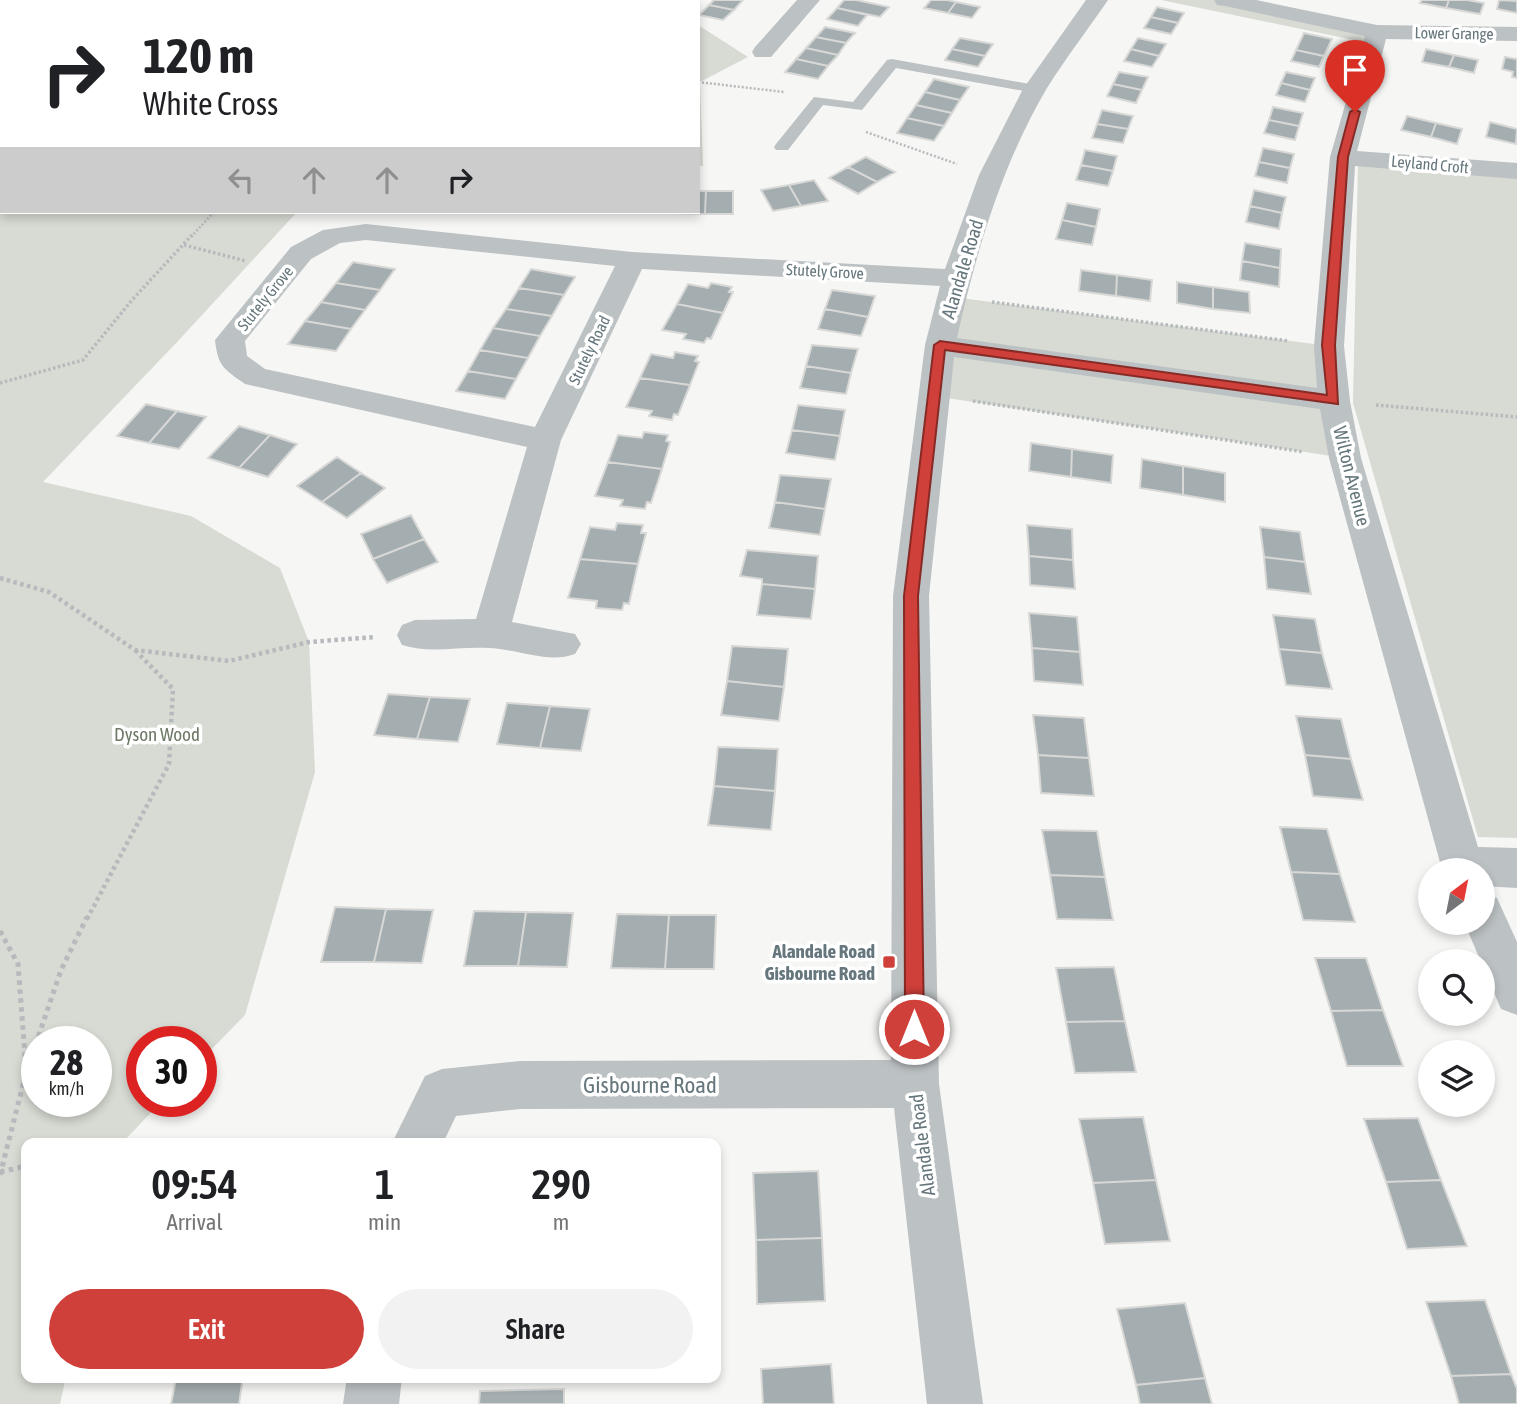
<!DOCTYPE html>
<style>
:root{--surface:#fff;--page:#f2f2f2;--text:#202124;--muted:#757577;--accent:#d0403a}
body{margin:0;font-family:"Asap Condensed",sans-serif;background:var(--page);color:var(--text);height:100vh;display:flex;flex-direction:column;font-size:26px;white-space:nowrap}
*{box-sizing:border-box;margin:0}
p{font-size:23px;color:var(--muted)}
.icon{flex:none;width:38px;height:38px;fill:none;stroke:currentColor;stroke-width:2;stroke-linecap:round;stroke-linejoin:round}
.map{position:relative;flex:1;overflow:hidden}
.sheet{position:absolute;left:21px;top:1138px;width:700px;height:245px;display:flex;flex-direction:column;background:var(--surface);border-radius:14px;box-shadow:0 4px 10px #0003}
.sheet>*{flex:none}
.top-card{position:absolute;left:0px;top:0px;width:700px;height:214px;box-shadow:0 4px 10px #0003;background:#fff;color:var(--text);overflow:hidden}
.needle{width:46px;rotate:32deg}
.fabs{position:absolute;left:1418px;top:858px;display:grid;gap:14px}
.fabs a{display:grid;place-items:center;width:77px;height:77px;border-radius:50%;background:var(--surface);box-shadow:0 4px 10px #0003;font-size:35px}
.speed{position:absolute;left:21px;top:1026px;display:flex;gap:14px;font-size:35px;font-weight:700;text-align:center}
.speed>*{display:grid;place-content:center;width:91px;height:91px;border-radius:50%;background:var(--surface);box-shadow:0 4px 10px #0003;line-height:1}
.speed small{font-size:18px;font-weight:400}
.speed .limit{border:10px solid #d22;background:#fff;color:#111}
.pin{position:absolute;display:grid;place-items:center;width:60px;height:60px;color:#fff;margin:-72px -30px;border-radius:50% 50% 50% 0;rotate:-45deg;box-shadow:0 0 7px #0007}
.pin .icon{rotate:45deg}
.me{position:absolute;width:77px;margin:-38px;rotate:0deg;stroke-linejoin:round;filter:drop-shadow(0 0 5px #0008)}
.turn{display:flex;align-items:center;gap:24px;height:147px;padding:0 28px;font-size:32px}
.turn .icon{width:91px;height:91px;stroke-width:2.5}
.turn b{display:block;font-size:49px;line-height:60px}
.lanes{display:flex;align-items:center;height:66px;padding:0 28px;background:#0003;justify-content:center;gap:35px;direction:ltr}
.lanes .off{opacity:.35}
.eta{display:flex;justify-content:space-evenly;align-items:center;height:119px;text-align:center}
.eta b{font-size:42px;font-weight:600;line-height:49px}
.cta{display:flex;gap:14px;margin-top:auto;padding:14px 28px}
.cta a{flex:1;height:80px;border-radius:42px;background:var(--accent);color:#fff;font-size:28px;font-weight:600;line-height:80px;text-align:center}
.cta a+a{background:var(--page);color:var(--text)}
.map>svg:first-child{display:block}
</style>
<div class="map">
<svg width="1517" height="1404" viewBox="0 0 1517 1404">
<rect width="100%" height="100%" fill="#f6f6f4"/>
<!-- green -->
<path fill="#d7dbd3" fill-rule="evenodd" d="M0,0L662,2H2V212H297L179,340L43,482L191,516L280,568L309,642L315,772L245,1015L201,1060V1041H142V1101H162L122,1143H26V1377H66L60,1404H0ZM96,1041V1101H37V1041Z
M1161,0H1225L1377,32L1373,44Z
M698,25L748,57L700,82L703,166H698Z
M1358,164L1517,178V838L1478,837L1353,403Z
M953,297L1329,346L1345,458L934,396Z"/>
<!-- building -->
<path fill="#a4adb0" stroke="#d8d8d6" stroke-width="2" d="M714,0H743L734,10L709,5Z
M844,0H856L889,7L880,17L837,8Z
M931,0H947L956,2L948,13L924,8Z
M1422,0H1449L1446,8L1420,3Z
M1449,0H1467L1484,3L1480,14L1446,8Z
M1499,0L1517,1V13L1497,9Z
M956,2L980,7L972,18L948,13Z
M709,5L734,10L723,20L699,15Z
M1157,7L1184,13L1178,23L1151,17Z
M837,8L867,15L858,26L827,19Z
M1151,17L1178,23L1171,34L1144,28Z
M825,27L855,33L846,43L816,37Z
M1304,33L1332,39L1324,56L1296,50Z
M816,37L846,43L838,55L806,48Z
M960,38L993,44L985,56L952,49Z
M1138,38L1166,44L1159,56L1131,49Z
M806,48L838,55L828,66L796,59Z
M952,49L985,56L978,67L945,60Z
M1131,49L1159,56L1152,67L1124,61Z
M1426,49L1454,55L1449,67L1422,62Z
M1296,50L1324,56L1319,67L1291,61Z
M1454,55L1478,60L1474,73L1449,67Z
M1505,57L1517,59V78L1512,77L1513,72L1502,69Z
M796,59L828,66L818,79L785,72Z
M1119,72L1148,77L1142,90L1113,84Z
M1286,72L1315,78L1310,90L1281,83Z
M934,79L969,87L960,100L925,92Z
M1281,83L1310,90L1305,102L1276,95Z
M1113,84L1142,90L1136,103L1107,96Z
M925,92L960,100L952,113L916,105Z
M916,105L952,113L944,126L907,118Z
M1273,107L1303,113L1299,126L1269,120Z
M1102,110L1133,116L1128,129L1097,124Z
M1407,116L1436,123L1431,137L1401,130Z
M907,118L944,126L934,141L897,133Z
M1269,120L1299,126L1295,140L1264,133Z
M1490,122L1517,129L1516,144L1486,137Z
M1436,123L1462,129L1457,144L1431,137Z
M1097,124L1128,129L1123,143L1092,138Z
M1263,148L1294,154L1290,168L1259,162Z
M1085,150L1117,156L1113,171L1081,165Z
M866,157L895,172L877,182L848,167Z
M1259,162L1290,168L1287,183L1255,176Z
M1081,165L1113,171L1108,186L1076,180Z
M848,167L877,182L858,194L829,178Z
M814,180L828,201L801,206L789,185Z
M789,185L801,206L773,211L761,190Z
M1254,190L1286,197L1282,213L1250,206Z
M698,191H706L705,214L675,213L698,212Z
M706,191H733V214H705Z
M1067,203L1100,209L1096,227L1062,220Z
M1250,206L1282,213L1279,229L1246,222Z
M1062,220L1096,227L1092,245L1056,239Z
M1245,243L1281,249L1280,268L1242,261Z
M1242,261L1280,268L1279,287L1240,280Z
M353,262L395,269L380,290L336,283Z
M531,269L575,277L564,295L519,288Z
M1081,270L1117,275L1116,296L1079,291Z
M1117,275L1152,280L1150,301L1116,296Z
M1177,282L1213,287V309L1177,303Z
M336,283L380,290L365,310L321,302Z
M711,283L732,287L729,292H733L723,313L677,304L688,284L708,288Z
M1213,287L1249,292L1250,313L1213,309Z
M519,288L564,295L552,316L506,309Z
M832,290L875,296L868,317L825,309Z
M321,302L365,310L351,329L305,321Z
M677,304L723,313L711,339L707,338L704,343L683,339L686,334L662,330Z
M506,309L552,316L540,336L493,328Z
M825,309L868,317L861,336L818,329Z
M305,321L351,329L336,351L288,344Z
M493,328L540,336L528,358L480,350Z
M812,345L858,349L851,373L806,366Z
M480,350L528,358L516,379L468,371Z
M675,352L698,356L695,361L699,362L690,385L640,378L651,354L673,358Z
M806,366L851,373L846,394L800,388Z
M468,371L516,379L505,399L456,391Z
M640,378L690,385L678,415L674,414L672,420L649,416L652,411L626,407Z
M146,404L177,411L149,443L117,436Z
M798,405L845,410L840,436L792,430Z
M177,411L206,417L179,449L149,443Z
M239,426L270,435L239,468L208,458Z
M792,430L840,436L835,460L786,453Z
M644,432L668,435L666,441L670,442L662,469L608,462L618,435L642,438Z
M270,435L297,444L268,477L239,468Z
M1031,443L1072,449L1071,477L1029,471Z
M1072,449L1113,455L1111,483L1071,477Z
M337,457L361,473L322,502L297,486Z
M1142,459L1183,466V495L1140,488Z
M608,462L662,469L651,503L647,502L645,509L620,506L623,500L595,496Z
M1183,466L1225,473V502L1183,495Z
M361,473L385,488L347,518L322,502Z
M780,475L831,479L825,509L775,502Z
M775,502L825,509L820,535L769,528Z
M411,515L424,539L373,559L361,534Z
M617,523L643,525L641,533H646L638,564L580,559L590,527L615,530Z
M1027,525L1072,529L1073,560L1029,556Z
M1260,527L1300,532L1305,562L1264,557Z
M424,539L438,562L387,583L373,559Z
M747,550L818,556L815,589L762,584V579L740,576Z
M1029,556L1073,560L1075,589L1030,585Z
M1264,557L1305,562L1311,594L1267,589Z
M580,559L638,564L629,604L624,603L622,610L596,608L597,601L568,598Z
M762,584L815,589L811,619L757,615Z
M1029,613L1077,617L1080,652L1032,648Z
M1273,615L1315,619L1322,653L1279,649Z
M732,646L788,649L784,687L727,681Z
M1032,648L1080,652L1083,685L1034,681Z
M1279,649L1322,653L1332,689L1286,685Z
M727,681L784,687L779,721L721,715Z
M388,694L430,697L417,739L374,735Z
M430,697L470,699L458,742L417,739Z
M507,703L550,706L540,748L497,744Z
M550,706L590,709L581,751L540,748Z
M1033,715L1084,718L1089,758L1038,755Z
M1296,716L1341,719L1351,759L1305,755Z
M718,747L778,749L775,791L714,786Z
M1038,755L1089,758L1094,796L1041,793Z
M1305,755L1351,759L1363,800L1313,796Z
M714,786L775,791L771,830L708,825Z
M1280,827L1327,829L1340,874L1291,872Z
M1042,830L1097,831L1105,877L1050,875Z
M1291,872L1340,874L1355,922L1303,920Z
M1050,875L1105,877L1113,920L1057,919Z
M335,907L386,909L374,962H321Z
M386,909L433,910L422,963L374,962Z
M474,911L526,912L518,966H464Z
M526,912L573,913L567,967L518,966Z
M617,914L669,915L665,969L611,968Z
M669,915H716L714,969H665Z
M1315,958H1366L1383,1010L1331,1011Z
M1114,967L1125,1021L1066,1022L1056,968Z
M1383,1010L1403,1066H1347L1331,1011Z
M1125,1021L1136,1072L1075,1073L1066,1022Z
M1143,1117L1156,1180L1093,1183L1079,1119Z
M1418,1118L1441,1180L1386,1182L1364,1119Z
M818,1171L822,1238L756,1240L753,1173Z
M1156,1180L1170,1241L1105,1244L1093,1183Z
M1441,1180L1467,1246L1407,1249L1386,1182Z
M822,1238L825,1301L757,1304L756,1240Z
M1485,1300L1511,1374L1451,1376L1426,1302Z
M1185,1303L1205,1378L1136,1385L1117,1309Z
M831,1364L834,1404H763L761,1369Z
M1511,1374L1517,1389V1404H1459L1451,1376Z
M200,1377H243L239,1404H171L176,1379Z
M1205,1378L1212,1404H1140L1136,1385Z
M564,1389V1404H479L480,1391Z"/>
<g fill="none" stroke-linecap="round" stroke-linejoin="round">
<!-- path-far3 -->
<path stroke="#b6babc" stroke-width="2.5" stroke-dasharray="2 2" stroke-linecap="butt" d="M544,0L547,2
M55,2L58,0
M698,82L784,92
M866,132L957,164
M191,237L214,212"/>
<!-- path-far2 -->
<path stroke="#b6babc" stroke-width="3.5" stroke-dasharray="2.5 2.5" stroke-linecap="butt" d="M184,245L246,261
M992,302L1289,341
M0,383L83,360L132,300L192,235
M973,401L1304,452
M1376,405L1517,417"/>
<!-- path-far1 -->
<path stroke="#b6babc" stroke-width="4.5" stroke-dasharray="3.5 3.5" stroke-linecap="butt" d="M0,578L49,592L135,650L229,661L309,642L375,637
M87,919L169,764L173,689L135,650"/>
<!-- path -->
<path stroke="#b6babc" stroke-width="5" stroke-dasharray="4.5 4.5" stroke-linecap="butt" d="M0,931L18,964L26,1069
M229,1143H259
M0,1172L26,1166
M0,1175L26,1073L61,970L87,917"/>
<!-- service -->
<path fill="#bcc1c3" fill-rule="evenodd" d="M892,59L1035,85L1042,89L1035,93L896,68L862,110L823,105L788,150H776L774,147L776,144L814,97L853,102L887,60Z"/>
<!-- minor -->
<path fill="#bcc1c3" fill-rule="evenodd" d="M797,0H820L771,57H755L752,52L755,47Z
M1086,0H1108C1088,29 1066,58 1047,88C1002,164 976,252 957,338L1317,388L1314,346L1330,157L1365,36L1225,6L1217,5L1214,0H1256L1377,25L1517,27V41L1386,39L1357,151L1517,163V179L1355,166L1344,346L1350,401L1361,458L1478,847L1517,848V888L1482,886V870H1442L1441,866L1329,458L1320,409L954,357L929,596L939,1084L983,1404H927L894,1108L520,1109L456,1116L443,1143H392L425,1076L442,1069L520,1061L891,1060L893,596L925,345L940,286L642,269L561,440L512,622L575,634L581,644L575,654C548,664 517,649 489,648C460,646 430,654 402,645L397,635L402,625L415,620L476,619L527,447L245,384C224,369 218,367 215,340L291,247L323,230L366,224L632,252L945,269L979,175L1023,89ZM366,240L615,266L535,427L265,369L247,356L245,341L311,259L340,243Z
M1482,893L1497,898L1517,942V1015L1501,1009L1464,922H1482Z
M347,1377H402L399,1404H343Z"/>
</g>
<!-- route -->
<path fill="#d0403a" stroke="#872a26" stroke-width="2" d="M1355,109L1360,112L1348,157L1335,345L1338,404L945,350L918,596L924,1029L921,1036L914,1039L908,1036L905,1029L904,596L934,345L940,341L1327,395L1322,345L1338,157L1350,112Z"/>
<!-- markers -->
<rect fill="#d0403a" stroke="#fff" stroke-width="2.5" x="882" y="955" width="14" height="14" rx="3.5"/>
<g text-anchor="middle" stroke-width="7" stroke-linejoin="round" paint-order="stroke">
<!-- far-street labels -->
<g font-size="16" fill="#65767c" stroke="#fff">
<text transform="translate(1454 33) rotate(1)" y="6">Lower Grange</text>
<text transform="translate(1430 164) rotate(5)" y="6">Leyland Croft</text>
<text transform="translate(825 271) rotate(3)" y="6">Stutely Grove</text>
<text transform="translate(265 298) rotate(-51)" y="6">Stutely Grove</text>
<text transform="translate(589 350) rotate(-64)" y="6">Stutely Road</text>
</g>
<!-- street labels -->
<g font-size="19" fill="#65767c" stroke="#fff">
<text transform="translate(962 269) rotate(-73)" y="7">Alandale Road</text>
<text transform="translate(1352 476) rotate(76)" y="7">Wilton Avenue</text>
<text transform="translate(922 1145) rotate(-97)" y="7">Alandale Road</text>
</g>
<!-- park labels -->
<g font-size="19" fill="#6e7967" stroke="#fff">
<text x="157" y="741">Dyson Wood</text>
</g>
<!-- poi labels -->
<g font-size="19" font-weight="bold" fill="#65767c" stroke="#fff" text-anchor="end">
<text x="875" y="958">Alandale Road<tspan x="875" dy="22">Gisbourne Road</tspan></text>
</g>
<!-- near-street labels -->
<g font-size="23" fill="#65767c" stroke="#fff">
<text x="650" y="1093">Gisbourne Road</text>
</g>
</g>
</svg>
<div class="fabs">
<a><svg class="needle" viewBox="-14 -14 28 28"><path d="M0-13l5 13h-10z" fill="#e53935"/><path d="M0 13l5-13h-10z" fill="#757577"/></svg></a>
<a><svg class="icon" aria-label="search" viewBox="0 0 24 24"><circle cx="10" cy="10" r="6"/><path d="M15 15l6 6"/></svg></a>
<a><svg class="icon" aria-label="layers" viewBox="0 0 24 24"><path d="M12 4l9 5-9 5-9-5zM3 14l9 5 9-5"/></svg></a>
</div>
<div class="speed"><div>28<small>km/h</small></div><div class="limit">30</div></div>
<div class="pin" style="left:1355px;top:112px;background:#d93025"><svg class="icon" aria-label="arrive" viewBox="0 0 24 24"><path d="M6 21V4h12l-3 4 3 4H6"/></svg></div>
<svg class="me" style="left:914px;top:1029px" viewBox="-20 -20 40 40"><circle r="17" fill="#d0403a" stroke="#fff" stroke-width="3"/><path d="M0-11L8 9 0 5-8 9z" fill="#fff"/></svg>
<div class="top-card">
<div class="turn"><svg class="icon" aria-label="right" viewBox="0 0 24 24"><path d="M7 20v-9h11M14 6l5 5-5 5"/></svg><div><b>120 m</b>White Cross</div></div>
<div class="lanes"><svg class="icon off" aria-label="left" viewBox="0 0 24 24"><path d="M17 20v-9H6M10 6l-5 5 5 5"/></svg><svg class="icon off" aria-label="ahead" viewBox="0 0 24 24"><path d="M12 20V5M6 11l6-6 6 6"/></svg><svg class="icon off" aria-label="ahead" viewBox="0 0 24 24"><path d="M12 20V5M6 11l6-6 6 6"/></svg><svg class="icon" aria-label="right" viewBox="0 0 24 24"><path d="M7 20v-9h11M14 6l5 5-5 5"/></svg></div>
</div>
<section class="sheet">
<div class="eta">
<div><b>09:54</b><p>Arrival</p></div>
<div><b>1</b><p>min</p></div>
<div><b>290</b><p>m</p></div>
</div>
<div class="cta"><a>Exit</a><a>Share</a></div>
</section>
</div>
